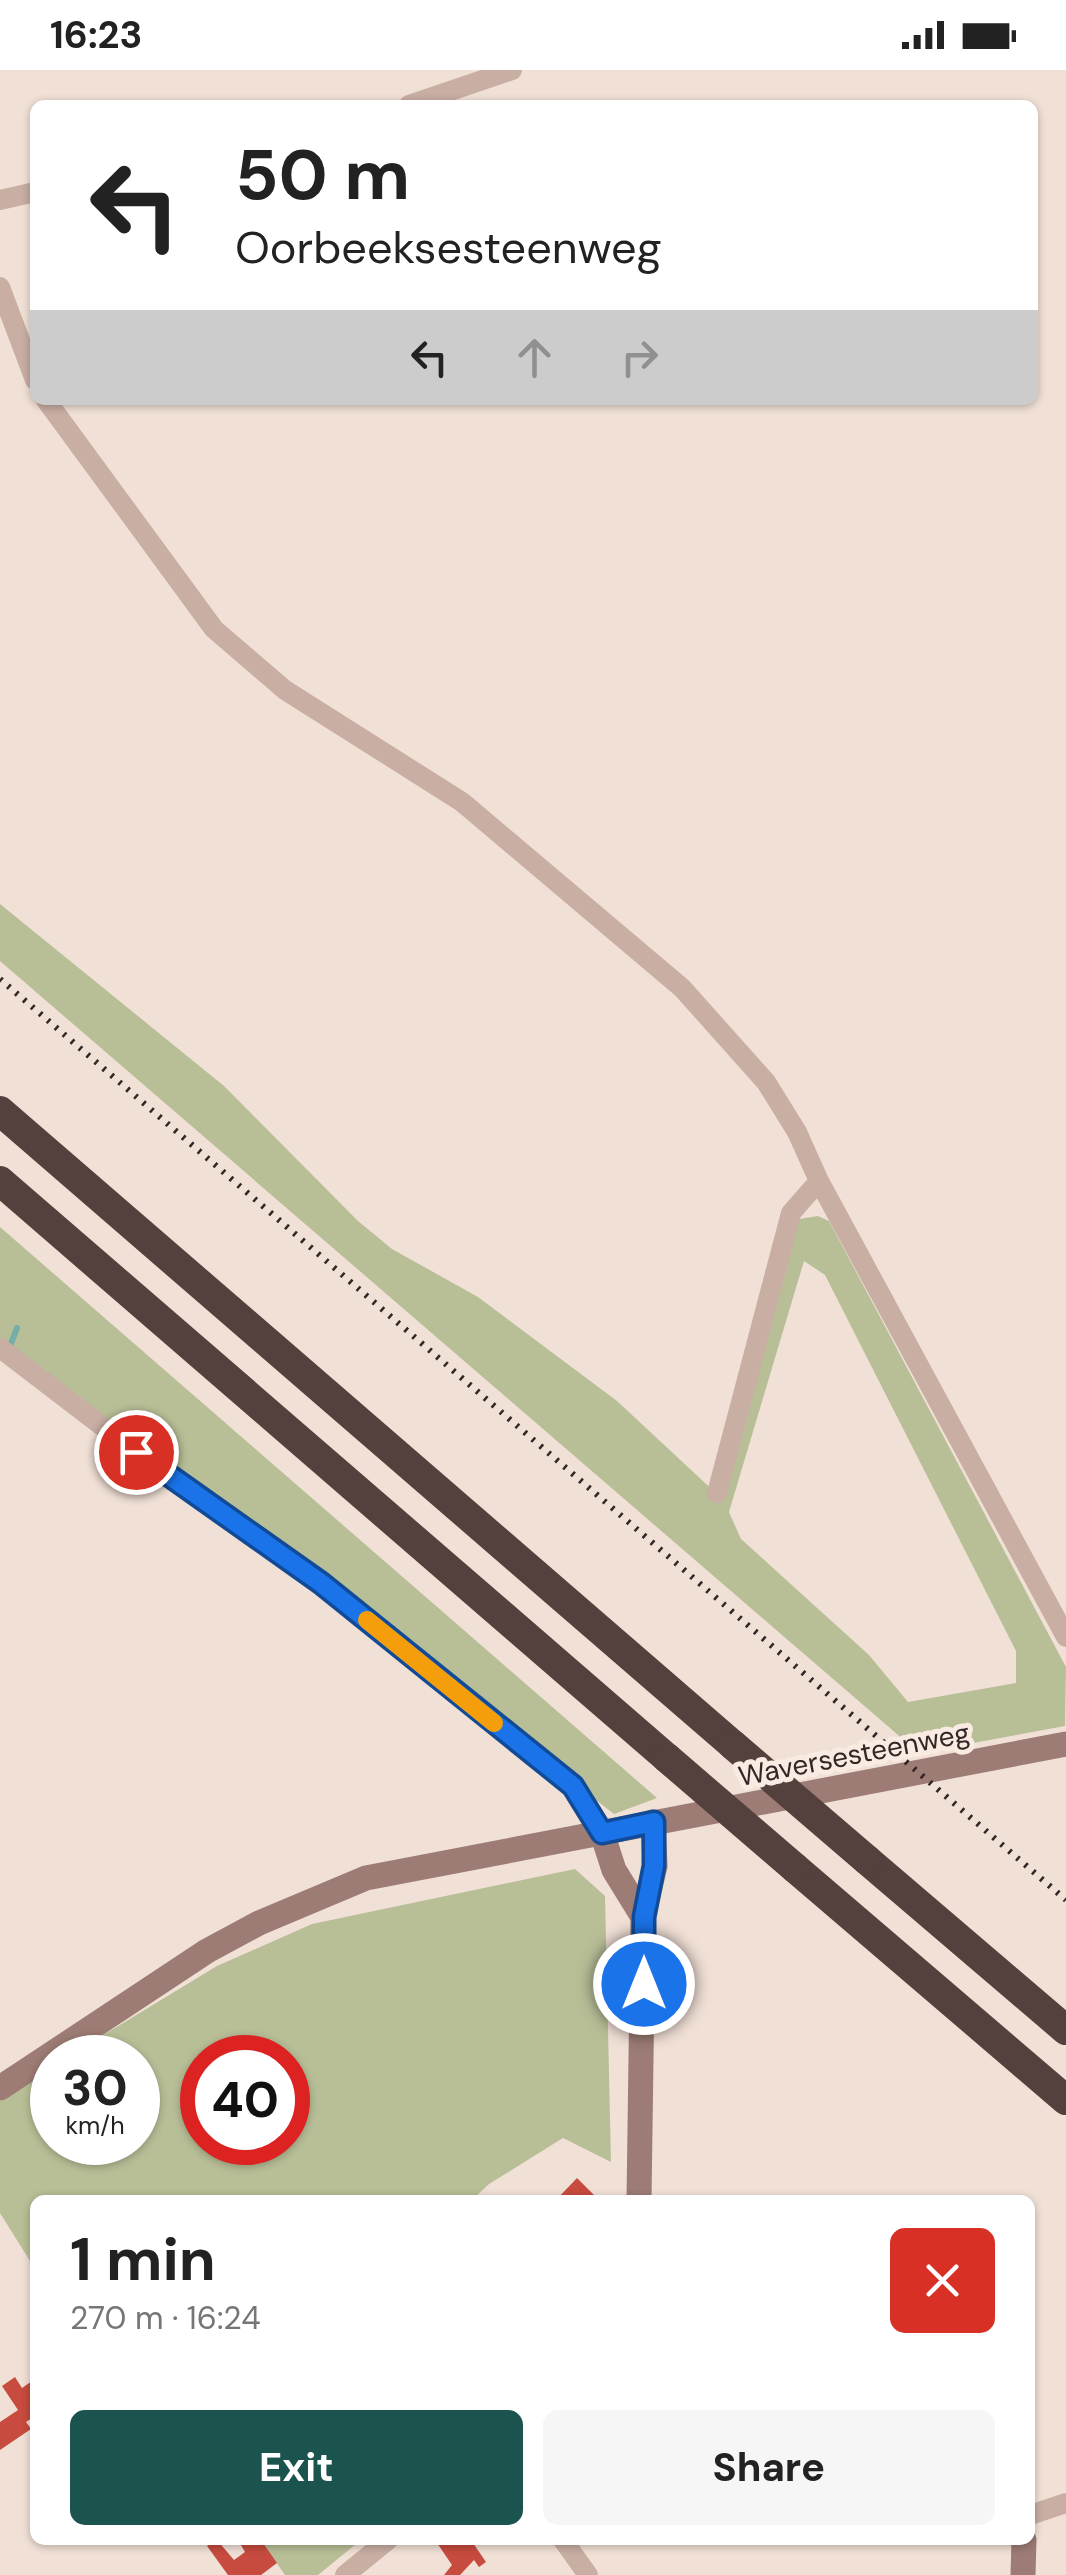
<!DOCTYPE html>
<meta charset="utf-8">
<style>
:root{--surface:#fff;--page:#f6f6f6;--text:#222;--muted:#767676;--accent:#1b544f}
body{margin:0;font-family:"DM Sans",sans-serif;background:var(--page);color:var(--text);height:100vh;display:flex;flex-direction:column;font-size:38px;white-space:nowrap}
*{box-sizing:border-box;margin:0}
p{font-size:32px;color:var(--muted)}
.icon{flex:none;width:55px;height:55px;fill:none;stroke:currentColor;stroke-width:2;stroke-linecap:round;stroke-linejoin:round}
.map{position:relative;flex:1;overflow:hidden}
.side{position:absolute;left:30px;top:2125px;width:1005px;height:350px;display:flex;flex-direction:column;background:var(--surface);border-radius:15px;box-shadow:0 2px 8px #0004}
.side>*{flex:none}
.banner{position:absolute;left:30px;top:30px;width:1008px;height:305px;border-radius:15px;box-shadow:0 2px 8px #0004;background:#fff;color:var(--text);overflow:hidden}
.speed{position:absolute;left:30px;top:1965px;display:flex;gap:20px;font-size:50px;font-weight:700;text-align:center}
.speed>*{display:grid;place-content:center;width:130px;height:130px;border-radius:50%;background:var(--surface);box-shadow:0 2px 8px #0004;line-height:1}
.speed small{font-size:25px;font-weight:400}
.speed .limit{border:15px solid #d22;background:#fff;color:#111}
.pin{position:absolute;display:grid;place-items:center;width:85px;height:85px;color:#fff;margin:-42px;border:5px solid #fff;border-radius:50%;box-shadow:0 2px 10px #0007}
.me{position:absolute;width:110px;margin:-55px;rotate:0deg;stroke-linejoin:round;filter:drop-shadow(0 0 8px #0008)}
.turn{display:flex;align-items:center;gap:35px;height:210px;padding:0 40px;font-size:45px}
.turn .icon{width:130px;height:130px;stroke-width:2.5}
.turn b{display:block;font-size:70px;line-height:85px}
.lanes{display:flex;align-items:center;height:95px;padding:0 40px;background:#0003;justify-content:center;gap:50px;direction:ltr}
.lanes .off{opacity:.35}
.round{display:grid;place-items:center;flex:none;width:105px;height:105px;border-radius:15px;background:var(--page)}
.headline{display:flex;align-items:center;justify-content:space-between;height:170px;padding:0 40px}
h1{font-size:60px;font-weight:700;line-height:75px}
.primary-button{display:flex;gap:20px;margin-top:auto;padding:20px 40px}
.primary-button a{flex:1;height:115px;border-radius:15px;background:var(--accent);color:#fff;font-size:40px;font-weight:700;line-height:115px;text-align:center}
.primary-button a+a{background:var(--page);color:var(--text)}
.status{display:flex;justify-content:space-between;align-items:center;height:70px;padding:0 50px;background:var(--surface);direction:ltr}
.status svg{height:28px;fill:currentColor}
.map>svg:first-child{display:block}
</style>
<div class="status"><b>16:23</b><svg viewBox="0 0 49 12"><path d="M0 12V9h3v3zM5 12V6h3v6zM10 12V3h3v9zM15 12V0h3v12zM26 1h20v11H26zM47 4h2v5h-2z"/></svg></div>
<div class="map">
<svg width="1066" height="2505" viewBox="0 0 1066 2505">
<rect width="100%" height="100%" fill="#f1e0d6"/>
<!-- green -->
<path fill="#b8bf97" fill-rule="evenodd" d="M0,834L224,1016L358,1151L392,1179L478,1227L617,1331L719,1426L799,1149L818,1146L829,1151L1066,1597L1065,1656L919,1683L0,891ZM804,1191L825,1205L1016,1581V1613L908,1632L869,1585L741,1469L729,1442Z
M0,1157L657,1728L614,1744L0,1268Z
M575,1799L605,1826L611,2092L563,2068L489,2114L472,2130H35V2199L0,2143V2029L52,1997V2072H138V1988L67,1987L217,1896L312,1854ZM202,1988H288V2072H202Z
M267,2470H361L318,2505H285L262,2472Z"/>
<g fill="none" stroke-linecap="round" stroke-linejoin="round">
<!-- stream -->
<path stroke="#75ada7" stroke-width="6" d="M10,1276L17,1258"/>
</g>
<!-- building -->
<path fill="#c74b3e" d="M577,2108L599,2130H556Z
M15,2307L22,2318L35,2309V2346L26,2352L31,2359L0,2380V2352L18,2340L2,2316Z
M217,2470L234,2490L245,2482L238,2470H261L277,2493L261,2505H228L207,2476Z
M435,2470H471L486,2492L479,2497L474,2490L460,2505H444L452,2495Z"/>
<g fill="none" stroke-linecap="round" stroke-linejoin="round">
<!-- street -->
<path stroke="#c8aea3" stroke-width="20" d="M409,35L512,0
M0,130L35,122
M0,217L35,310
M46,330L214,559L285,620L462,732L682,918L766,1012L797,1062L819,1111L1066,1567
M0,1278L166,1405L321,1513L430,1601L573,1717L602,1763
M717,1423L791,1143L819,1111
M1030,2445L1066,2433
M563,2470L588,2505
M345,2505L388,2470"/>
<!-- secondary -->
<path stroke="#9c7c74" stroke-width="25" d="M602,1763L614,1800L643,1847
M0,2018L207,1881L259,1853L366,1808L1066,1674
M639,2130L643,1847L655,1796L653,1752
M1023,2505L1024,2470"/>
<!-- highway -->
<path stroke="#54403c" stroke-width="30" d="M0,1041L733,1675
M0,1111L667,1688
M867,1790L1066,1960
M795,1798L1066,2030"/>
<!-- rail -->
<path stroke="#332725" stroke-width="6" stroke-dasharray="2.5 8" stroke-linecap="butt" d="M0,909L1066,1830"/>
<!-- highway-bridge -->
<path stroke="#54403c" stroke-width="30" d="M733,1675L867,1790
M667,1688L795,1798"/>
</g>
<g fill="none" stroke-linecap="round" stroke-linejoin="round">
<!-- route casing -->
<g stroke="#114b97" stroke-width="25">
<path id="route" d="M136,1382L321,1513L573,1716L602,1763L654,1752V1796L644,1847V1914"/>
</g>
<!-- route -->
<use href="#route" stroke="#1a73e8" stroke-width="18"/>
<!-- slow -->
<path stroke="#f59e0b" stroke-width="18" d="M367,1550L494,1653"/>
</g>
<g text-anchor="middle" stroke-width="10" stroke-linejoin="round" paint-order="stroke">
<!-- street labels -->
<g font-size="28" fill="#332725" stroke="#f9ebe2">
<text transform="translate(854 1684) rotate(-11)" y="10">Waversesteenweg</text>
</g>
</g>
</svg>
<div class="speed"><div>30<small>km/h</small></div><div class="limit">40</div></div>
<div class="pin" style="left:136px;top:1382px;background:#d93025"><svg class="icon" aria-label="arrive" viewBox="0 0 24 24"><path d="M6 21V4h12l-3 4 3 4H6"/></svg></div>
<svg class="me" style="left:644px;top:1914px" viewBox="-20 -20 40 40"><circle r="17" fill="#1a73e8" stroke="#fff" stroke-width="3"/><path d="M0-11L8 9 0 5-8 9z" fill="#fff"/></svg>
<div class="banner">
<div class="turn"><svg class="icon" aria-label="left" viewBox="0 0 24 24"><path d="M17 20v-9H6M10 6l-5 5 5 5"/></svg><div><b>50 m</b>Oorbeeksesteenweg</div></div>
<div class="lanes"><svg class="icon" aria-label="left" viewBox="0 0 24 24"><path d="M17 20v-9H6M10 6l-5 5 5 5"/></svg><svg class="icon off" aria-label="ahead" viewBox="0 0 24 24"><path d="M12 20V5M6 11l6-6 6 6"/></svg><svg class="icon off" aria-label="right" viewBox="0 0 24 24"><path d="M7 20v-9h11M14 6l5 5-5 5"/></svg></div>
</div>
<section class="side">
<div class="headline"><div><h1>1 min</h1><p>270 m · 16:24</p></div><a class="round" style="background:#d93025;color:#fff"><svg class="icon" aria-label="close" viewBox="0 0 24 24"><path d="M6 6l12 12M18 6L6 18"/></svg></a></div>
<div class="primary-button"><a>Exit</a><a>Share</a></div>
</section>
</div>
